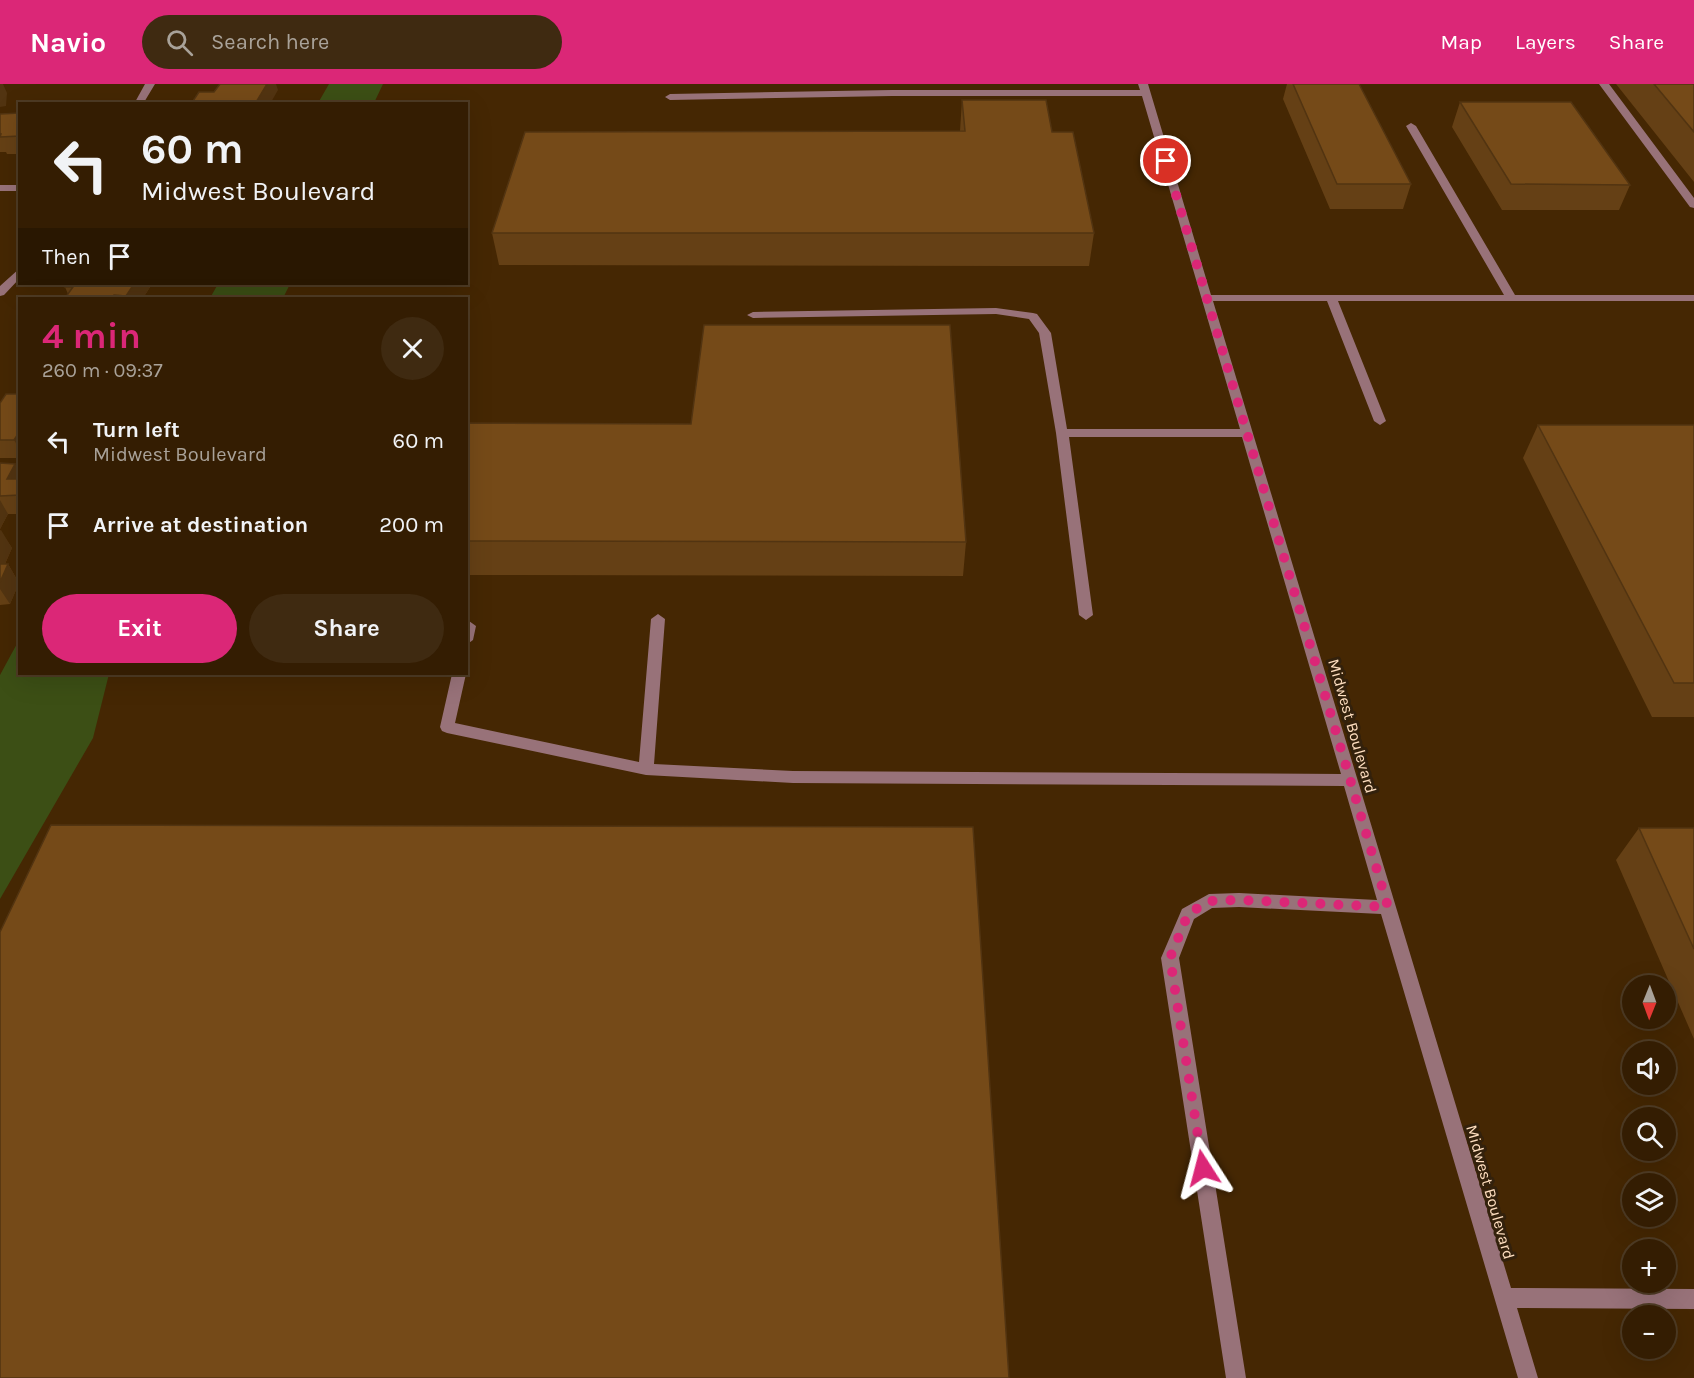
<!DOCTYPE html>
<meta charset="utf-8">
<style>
:root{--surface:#341d02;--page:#3f2a11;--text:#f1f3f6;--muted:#a9a299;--line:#4e3b24;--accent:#db2777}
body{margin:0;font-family:Karla,sans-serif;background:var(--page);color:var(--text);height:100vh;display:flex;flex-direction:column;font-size:22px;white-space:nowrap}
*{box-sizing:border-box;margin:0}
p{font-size:20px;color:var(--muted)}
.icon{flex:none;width:33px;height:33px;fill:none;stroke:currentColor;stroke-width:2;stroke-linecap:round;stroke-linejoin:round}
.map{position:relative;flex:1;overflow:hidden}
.panel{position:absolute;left:18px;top:213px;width:450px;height:378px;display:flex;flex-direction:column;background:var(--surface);border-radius:0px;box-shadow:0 6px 24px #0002,0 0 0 2px var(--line)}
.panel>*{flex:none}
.hud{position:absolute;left:18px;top:18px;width:450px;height:183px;border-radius:0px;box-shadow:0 6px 24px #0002,0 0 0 2px var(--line);background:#341d02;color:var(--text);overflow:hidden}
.needle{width:39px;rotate:181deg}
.controls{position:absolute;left:1622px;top:891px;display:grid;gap:12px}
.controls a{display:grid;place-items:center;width:54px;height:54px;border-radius:50%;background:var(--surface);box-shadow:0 6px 24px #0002,0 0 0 2px var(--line);font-size:30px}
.pin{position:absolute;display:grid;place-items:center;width:51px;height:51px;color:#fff;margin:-26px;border:3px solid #fff;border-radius:50%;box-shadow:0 2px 6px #0007}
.me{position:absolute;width:66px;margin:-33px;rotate:351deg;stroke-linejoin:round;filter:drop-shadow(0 0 4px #0008)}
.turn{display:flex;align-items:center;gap:21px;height:126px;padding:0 24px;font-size:27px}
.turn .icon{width:78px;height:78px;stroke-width:2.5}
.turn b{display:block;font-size:42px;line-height:51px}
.then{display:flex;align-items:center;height:57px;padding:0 24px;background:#0003;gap:12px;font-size:22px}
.round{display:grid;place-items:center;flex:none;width:63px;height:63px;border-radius:32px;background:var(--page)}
.overview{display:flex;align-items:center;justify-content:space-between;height:102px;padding:0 24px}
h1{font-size:36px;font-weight:700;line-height:45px;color:var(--accent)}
.primary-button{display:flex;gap:12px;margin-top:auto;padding:12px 24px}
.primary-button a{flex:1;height:69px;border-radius:36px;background:var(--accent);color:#fff;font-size:24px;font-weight:700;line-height:69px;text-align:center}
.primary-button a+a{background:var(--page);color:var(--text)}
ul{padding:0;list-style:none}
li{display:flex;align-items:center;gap:18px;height:84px;padding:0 24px}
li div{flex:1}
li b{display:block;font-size:22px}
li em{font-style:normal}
header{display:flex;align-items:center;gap:36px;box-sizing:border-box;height:84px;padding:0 30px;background:var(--accent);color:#fff}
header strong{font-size:28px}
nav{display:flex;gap:33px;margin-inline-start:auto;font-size:21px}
.search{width:420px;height:54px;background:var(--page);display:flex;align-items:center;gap:15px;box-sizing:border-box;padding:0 21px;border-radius:33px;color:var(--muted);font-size:22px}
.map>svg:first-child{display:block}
</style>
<header>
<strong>Navio</strong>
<div class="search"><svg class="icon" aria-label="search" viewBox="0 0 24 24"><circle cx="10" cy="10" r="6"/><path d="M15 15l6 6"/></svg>Search here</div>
<nav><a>Map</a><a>Layers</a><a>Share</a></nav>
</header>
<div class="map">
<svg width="1694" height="1294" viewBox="0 0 1694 1294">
<rect width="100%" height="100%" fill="#452703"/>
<!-- green -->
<path fill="#3c4f15" d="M329,0H383L374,19H318Z
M218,200H290L283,214H210Z
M19,556L20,590H109L93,654L0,815V591Z"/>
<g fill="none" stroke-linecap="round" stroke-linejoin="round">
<!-- minor -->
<path fill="#987279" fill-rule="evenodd" d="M145,0H155L143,20H134Z
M1138,0H1148L1211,211H1504L1406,42L1411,39L1416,42L1515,211H1694V217H1338L1386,337L1380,341L1374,337L1327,217H1213L1511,1204L1694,1205V1225L1517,1224L1538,1294H1518L1381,830L1239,823L1212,824L1194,835L1179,874L1246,1294H1226L1161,874L1182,825L1209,810L1239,809L1377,816L1344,702L793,699L646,691L447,649L442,647L440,643L452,590H466L455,639L639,678L651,535L658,530L665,535L654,680L793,687L1341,690L1242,353H1069L1093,531L1086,536L1079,531L1056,349L1039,249L1029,235L996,230L753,234L747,231L753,228L996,224L1033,229L1037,230L1051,249L1067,345H1240L1142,12H892L670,16L665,13L670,10L892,6H1140Z
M1599,0H1609L1694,114V124L1690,123Z
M0,101H20V107H0Z
M20,184V194L4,211L0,212V202Z
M469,537L476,542L473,556L466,561V538Z"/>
</g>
<!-- wall -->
<path fill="#654015" d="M1287,0H1359L1411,100L1403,125H1330L1283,15Z
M1616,0H1694V98Z
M962,16L1052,48L1094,149L1089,182L499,181L492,149L960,47Z
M1460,18L1630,101L1619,126H1502L1452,43Z
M20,29V70H7L6,68H0V30Z
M67,200H152L143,214H65L68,210L65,203Z
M20,310V374H0V319Z
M466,339L691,340L966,458L963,492L466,491Z
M1538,341H1694V633H1652L1523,374Z
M0,379L15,380L20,388V430H8L0,445Z
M0,446L12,464L5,480H8L19,499L10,520L0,521Z
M1639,744H1694V955L1616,776Z"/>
<!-- shaded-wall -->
<path fill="#523411" d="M0,0H3L7,9L6,22L0,23Z
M267,0H276L278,6L270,20H255Z
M134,200H152L143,214H128L126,212Z
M20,347V366L14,356Z
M15,380L20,388V410L7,395Z
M0,416L8,430L0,445Z
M1,446L12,464L0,491V447Z
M8,480L19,499L10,520L0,505V498Z"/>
<!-- building -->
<path fill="#754a18" stroke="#523411" stroke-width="1.5" d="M220,0H267L255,20H191L199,8H214Z
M1293,0H1359L1411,100H1337Z
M1654,0H1694V48Z
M962,16H1046L1052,48H1073L1094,149H492L525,48L965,47Z
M1460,18H1571L1630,101L1511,100Z
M20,29V52L0,53L1,50H0V30Z
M67,200H134L126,212L114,211L112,214H65L73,203H65Z
M704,241H950L966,458L466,457V339L691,340Z
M6,310H20V347L14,356H0V319Z
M1538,341H1694V599H1674Z
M0,379L15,380L7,395H20V411L0,412Z
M0,480H8L0,498Z
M51,741L973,743L1009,1294H0V848Z
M1639,744H1694V865Z"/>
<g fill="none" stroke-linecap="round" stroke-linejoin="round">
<!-- route -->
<path stroke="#db2777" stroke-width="10" stroke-dasharray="0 18" d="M1166,77L1388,823L1239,816L1209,817L1188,830L1170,874L1203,1084"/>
</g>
<g text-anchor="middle" stroke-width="6" stroke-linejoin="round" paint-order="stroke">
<!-- street labels -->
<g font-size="16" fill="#ffdfc0" stroke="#33210c">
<text transform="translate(1353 642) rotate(74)" y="6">Midwest Boulevard</text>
<text transform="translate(1491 1108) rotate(74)" y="6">Midwest Boulevard</text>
</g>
</g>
</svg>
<div class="controls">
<a><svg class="needle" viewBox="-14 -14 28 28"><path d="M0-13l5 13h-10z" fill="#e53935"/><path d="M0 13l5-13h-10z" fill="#a9a299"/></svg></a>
<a><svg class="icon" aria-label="sound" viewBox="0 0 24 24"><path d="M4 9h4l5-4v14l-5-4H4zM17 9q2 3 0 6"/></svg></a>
<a><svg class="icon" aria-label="search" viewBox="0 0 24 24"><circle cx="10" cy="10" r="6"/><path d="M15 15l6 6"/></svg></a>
<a><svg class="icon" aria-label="layers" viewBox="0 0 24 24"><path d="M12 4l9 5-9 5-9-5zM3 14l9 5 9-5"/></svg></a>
<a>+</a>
<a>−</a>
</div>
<div class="pin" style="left:1166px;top:77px;background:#d93025"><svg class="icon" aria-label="arrive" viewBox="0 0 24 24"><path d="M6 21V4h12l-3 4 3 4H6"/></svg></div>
<svg class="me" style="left:1203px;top:1084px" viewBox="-20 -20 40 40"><path d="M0-17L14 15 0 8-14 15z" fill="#db2777" stroke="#fff" stroke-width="4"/></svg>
<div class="hud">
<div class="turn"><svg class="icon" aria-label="left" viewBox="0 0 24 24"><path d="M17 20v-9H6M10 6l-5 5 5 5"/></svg><div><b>60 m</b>Midwest Boulevard</div></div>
<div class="then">Then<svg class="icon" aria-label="arrive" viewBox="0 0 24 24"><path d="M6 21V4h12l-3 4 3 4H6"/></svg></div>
</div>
<section class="panel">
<div class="overview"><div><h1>4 min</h1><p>260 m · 09:37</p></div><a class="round"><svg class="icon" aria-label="close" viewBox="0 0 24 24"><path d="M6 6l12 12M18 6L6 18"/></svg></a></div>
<ul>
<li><svg class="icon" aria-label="left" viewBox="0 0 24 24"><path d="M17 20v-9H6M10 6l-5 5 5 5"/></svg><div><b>Turn left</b><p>Midwest Boulevard</p></div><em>60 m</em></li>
<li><svg class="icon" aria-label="arrive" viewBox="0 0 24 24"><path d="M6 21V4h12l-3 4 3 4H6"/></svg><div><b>Arrive at destination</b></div><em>200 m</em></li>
</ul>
<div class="primary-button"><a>Exit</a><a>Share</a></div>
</section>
</div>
